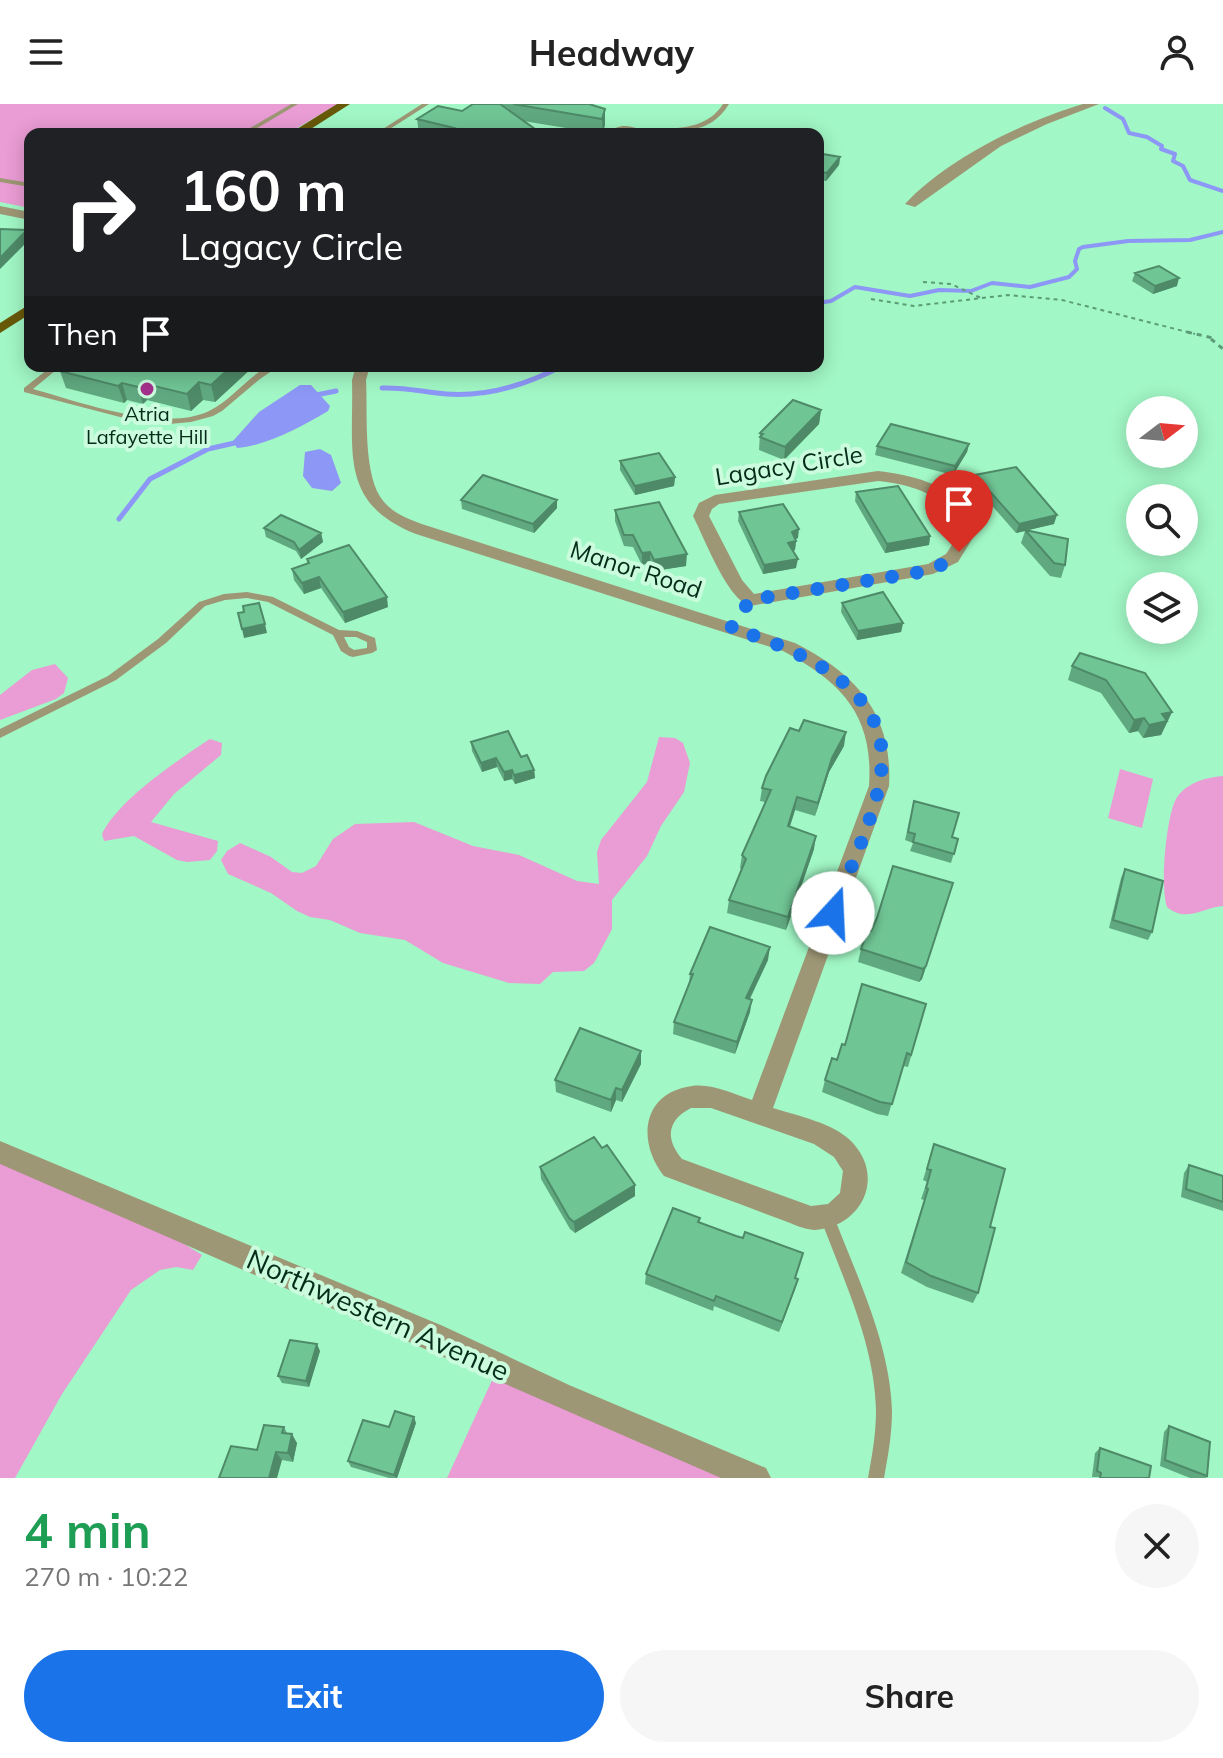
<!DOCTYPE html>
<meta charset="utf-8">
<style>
:root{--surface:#fff;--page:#f6f6f6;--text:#222;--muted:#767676;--accent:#1a73e8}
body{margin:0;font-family:Mulish,sans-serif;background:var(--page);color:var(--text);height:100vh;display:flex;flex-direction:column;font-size:30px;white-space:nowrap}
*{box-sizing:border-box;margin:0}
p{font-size:26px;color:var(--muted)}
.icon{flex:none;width:44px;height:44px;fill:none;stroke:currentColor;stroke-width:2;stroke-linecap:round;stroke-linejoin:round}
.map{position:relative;height:1374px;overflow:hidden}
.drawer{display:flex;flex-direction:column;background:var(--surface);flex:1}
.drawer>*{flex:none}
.guide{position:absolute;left:24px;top:24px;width:800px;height:244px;border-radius:16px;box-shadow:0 4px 20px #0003;background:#202124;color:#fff;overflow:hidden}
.needle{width:52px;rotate:74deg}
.fabs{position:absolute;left:1126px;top:292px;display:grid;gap:16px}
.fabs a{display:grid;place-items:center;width:72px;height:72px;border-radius:50%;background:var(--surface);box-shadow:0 4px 20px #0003;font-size:40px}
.pin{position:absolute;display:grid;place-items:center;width:68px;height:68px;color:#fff;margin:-82px -34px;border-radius:50% 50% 50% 0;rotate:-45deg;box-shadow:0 0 8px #0007}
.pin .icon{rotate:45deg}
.me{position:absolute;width:88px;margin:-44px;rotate:20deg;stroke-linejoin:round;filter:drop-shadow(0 0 6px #0008)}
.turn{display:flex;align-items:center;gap:28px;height:168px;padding:0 24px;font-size:36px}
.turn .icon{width:104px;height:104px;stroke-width:2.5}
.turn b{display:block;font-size:56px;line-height:68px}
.then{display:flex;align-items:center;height:76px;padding:0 24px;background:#0003;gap:16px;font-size:30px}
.round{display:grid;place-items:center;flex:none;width:84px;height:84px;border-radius:42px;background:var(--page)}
.head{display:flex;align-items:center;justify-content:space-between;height:136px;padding:0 24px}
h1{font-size:48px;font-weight:700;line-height:60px;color:#1e9e55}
.action{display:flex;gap:16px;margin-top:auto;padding:16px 24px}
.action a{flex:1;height:92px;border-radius:48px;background:var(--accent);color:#fff;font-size:32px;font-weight:700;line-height:92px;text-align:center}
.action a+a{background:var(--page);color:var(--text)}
header{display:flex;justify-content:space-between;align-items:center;height:104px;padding:0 24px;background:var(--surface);font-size:36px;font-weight:700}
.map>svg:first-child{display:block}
</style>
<header><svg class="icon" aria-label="menu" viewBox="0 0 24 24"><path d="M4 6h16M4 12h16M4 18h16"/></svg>Headway<svg class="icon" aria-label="person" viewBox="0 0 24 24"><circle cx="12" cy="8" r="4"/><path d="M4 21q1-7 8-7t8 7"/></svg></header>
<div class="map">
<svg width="1223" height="1374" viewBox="0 0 1223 1374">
<rect width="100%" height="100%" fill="#a1f7c5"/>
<!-- green -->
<path fill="#ea9cd4" d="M0,0H338L287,30H30V104L0,98Z
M55,560L68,574L64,589L56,595L0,616V591L32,566Z
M659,633L675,634L683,639L690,659L684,688L661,722L647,752L612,796V825L594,859L584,867L553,868L540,880L509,879L443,859L405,836L360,829L330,816L310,813L297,807L271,789L228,770L221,756L227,747L240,739L271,753L292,768L302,769L316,762L333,735L355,720L414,718L473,742L519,751L577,777L599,780L597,748L601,736L647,678Z
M210,635L222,639L221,651L174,690L151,718L218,737L217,747L210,756L187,758L177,756L134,732L104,737L102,730C118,696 178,656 210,635Z
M1120,665L1153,675L1142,724L1108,714Z
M1223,672V802C1201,804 1187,819 1167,803C1160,782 1166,717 1175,697C1183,680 1206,673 1223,672Z
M0,1059L168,1130L202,1151L193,1166L176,1163L160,1166L131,1186L62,1290L15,1374H0Z
M494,1272L729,1374H447Z"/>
<!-- water -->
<path fill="#8d97f6" d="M300,281H311L330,302L328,307C303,322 266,342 237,344L233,337L259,308Z
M320,345L331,351L341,379L332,387L312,384L303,372L305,348Z"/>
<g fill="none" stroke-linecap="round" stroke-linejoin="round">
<!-- stream-far1 -->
<path stroke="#8d97f6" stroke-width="4" d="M1105,4L1123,15L1129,29L1147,33L1162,42L1161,45L1175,50L1173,57L1183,62L1190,76L1223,87
M818,199L831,197L855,183L910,192L939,186L971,187L992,179L1030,183L1069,173L1077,165L1075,157L1079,145L1083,143L1128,137L1190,136L1223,128"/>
<!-- stream -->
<path stroke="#8d97f6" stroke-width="5" d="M382,284C404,283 424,288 446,290C487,293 526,281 562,262
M316,291L336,287
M119,415L150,375L208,345L239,338"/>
<!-- path-far1 -->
<path stroke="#5b9b77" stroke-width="2" stroke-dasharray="4 4" stroke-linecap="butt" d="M923,178L951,180L981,194
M871,195L914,202L1008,191L1062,196L1195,230"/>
<!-- path -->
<path stroke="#5b9b77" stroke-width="3" stroke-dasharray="5 5" stroke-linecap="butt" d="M1187,228L1213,234
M1211,235L1223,245"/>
<!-- service -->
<path fill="#9e9775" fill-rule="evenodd" d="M291,0H298L247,30H240Z
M422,0H429L382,30H375Z
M723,0H729C709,33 679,25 647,30C639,30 633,24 624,25C617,26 616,30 608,30C619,18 629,22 643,26C648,27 656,25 661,25C686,24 709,22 723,0Z
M0,74L30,79V83L0,78Z
M52,262H61L33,285C80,298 163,329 209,307C229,297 244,278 263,265L269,262H279L260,275L222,307L213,312L191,318L169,320L120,313L24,288V284Z
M247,488L273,493L339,526L357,527L375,534L377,546L372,549L353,553L349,552L341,547L333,531L268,498L247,494L225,496L205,502L166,539L116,576L0,634V625L108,572L158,535L199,498L224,490ZM344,533H356L367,538V544L354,546L349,543Z
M827,1106L832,1108L834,1113C858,1175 890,1240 892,1307C892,1330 888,1352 884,1374H868C872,1352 876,1330 876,1307C875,1240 843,1175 820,1113L822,1108Z"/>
<!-- minor -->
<path fill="#9e9775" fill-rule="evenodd" d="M1083,0H1099L1047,20L1001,42L915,103L905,100C948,54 1023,18 1083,0Z
M0,102L30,108V116L0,110Z
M356,262H370L366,276C368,308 362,373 384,398C395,411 413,417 428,422L795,539C856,570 893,610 889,682L773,1004C798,1012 834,1019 852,1038C886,1074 861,1123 815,1126C803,1126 787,1117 774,1113C738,1099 701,1086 664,1072C637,1038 641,989 692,982C712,979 733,990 752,996L869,682C874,612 842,578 783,547L416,430C338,399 354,347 352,276ZM691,1004H711L814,1040L834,1053L843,1067L840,1089L828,1100L811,1102L682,1055C665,1035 667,1016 691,1004Z
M878,367C920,372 967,384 974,432L958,458L933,470L750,502C727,495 704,433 693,412L699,399L715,391ZM878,377C914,381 952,391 958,432L946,450L928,460L754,490L742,476L709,412L712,405L719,400Z
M0,1037L443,1222L569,1281L766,1364L771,1374H721L0,1060Z"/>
<!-- primary -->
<path fill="#685909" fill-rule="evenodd" d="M337,0H350L303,30H289Z
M30,200V210L0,229V219Z"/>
</g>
<!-- wall -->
<path fill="#60a980" d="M473,0H589L605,5V20L603,30L523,17L542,30H419L417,15L462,7Z
M840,53L839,61L826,77L818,76V57Z
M1135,169L1177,182L1153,190L1132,177Z
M67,262H254L215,298L203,296L191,307L147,296L143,300L127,296L124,299L66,284L60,267Z
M821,306L819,320L784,356L759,346L760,329Z
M969,340L967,348L953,371L875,351L877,342Z
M620,357L675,373L674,382L635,391L620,366Z
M975,371L1054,420L1028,426L1065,461L1061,474L1050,472L1021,439L1025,427L1016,429L973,380Z
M856,388L930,432L929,441L885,449L855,397Z
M461,396H557V404L534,429L462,405Z
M615,406L686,462L654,467L650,459L642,461L633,443L624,442L615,417Z
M739,408L798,434L795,435L796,437L795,446L793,447L796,464L763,470L738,417Z
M264,424L321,429L323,438L301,455L296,447L266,433Z
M307,455L388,503L345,519L321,484L304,490L294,476L292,465L308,460Z
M842,499L903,519L901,528L857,536L841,508Z
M1080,549L1172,608L1161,631L1143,634L1138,627L1129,629L1101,589L1068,576L1072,562Z
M471,638L521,653L534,666L535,674L515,680L512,675L504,677L497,663L482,668L472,647Z
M844,642L829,668L815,712L795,706L790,722L814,745L786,826L727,809L729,796L742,766L740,764L742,751L765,698L760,697L762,684Z
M914,697L952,733L958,735L951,759L910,747L913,739L905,736Z
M1125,765L1152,828L1148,836L1109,824L1121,774Z
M953,779L922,875L919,878L858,858L861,845L871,827Z
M768,856L750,895V908L735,950L673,930L674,918L689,879L690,870Z
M926,900L908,963L903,962L888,1012L877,1010L822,988L825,976L845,941Z
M641,960L622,998L616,996L611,1008L556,988L555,976Z
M934,1040L990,1123L978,1189L973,1199L927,1183L901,1169L924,1096L921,1095L927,1078L923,1076Z
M602,1044L635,1081V1092L575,1129L570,1125L541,1075L540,1063Z
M1189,1061L1223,1072V1107L1181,1093L1184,1069Z
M700,1114L699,1118L796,1174L795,1185L779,1228L714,1202L713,1207L645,1180L646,1170Z
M320,1247L309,1283L282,1279L278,1272Z
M416,1319L397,1374H389L351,1363L348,1357L389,1323Z
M1169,1322L1207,1372L1206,1374H1190L1160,1362L1164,1328Z
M284,1323L287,1329L297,1339L293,1358L282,1356L257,1346Z
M1100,1344L1149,1374L1092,1373L1095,1349Z"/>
<!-- shaded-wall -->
<path fill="#4e8a68" d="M605,5V20L603,30L602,15Z
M840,53L839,61L826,77L827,69Z
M27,126L30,135L0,165V154Z
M1179,174L1177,182L1153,190L1155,182Z
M232,262H254L215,298L211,281Z
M199,278L203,296L191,307L187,290Z
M122,279L127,296L124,299L118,282Z
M142,279L147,296L143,300L138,283Z
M821,306L819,320L784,356L785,343Z
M969,340L967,348L953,371L955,362Z
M675,373L674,382L635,391V382Z
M557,396V404L534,429L533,420Z
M1057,411L1054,420L1016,429L1019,420Z
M799,425L798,434L791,437L792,428Z
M321,429L323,438L301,455L299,446Z
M930,432L929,441L885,449L887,440Z
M796,437L795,446L787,448L788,439Z
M650,448V459L642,461V449Z
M687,450L686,462L654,467V456Z
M798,455L796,464L763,470L764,461Z
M319,473L321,484L304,490L302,479Z
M387,493L388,503L345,519L343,508Z
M903,519L901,528L857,536L858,527Z
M265,520L267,529L244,534L242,525Z
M1172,608L1161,631L1143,634L1149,621L1162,610Z
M1144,614L1138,627L1129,629L1134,616Z
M846,628L844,642L829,668L815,712L818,699L832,654Z
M496,654L497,663L482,668L481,659Z
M512,666V675L504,677V668Z
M534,666L535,674L515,680L514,671Z
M797,693L795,706L786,735L788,722Z
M816,732L814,745L786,826L788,813Z
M953,779L922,875L919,878L923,865Z
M770,843L768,856L744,906L746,894Z
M752,896L750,908L735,950L737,938Z
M641,947V960L622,998V986Z
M616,984V996L611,1008V996Z
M635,1081V1092L575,1129L574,1118Z
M798,1175L795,1185L779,1228L782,1218Z
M317,1240L320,1247L309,1283L306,1277Z
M414,1313L416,1319L397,1374H396L394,1371Z
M292,1330L297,1339L293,1358L288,1349Z
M276,1348L282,1356L277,1374H269Z"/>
<!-- building -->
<path fill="#70c595" stroke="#4e8a68" stroke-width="2" d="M473,0H500L542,30H444L454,24L417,15L438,2L462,7Z
M513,0H589L605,5L602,15Z
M823,50L840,53L827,69L819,68L818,69V57Z
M0,125L27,126L0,154Z
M1159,162L1179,174L1155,182L1135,169Z
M67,262H232L211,281L199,278L187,290L142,279L138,283L122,279L118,282L60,267Z
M793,296L821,306L785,343L760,333L763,330L760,329Z
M891,320L969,340L955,362L877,342Z
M659,349L675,373L635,382L620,357Z
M1016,363L1057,411L1019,420L975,371Z
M483,371L557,396L533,420L461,396Z
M898,382L930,432L887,440L856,388Z
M659,398L687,450L654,456L650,448L642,449L633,431H624L615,406Z
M783,400L799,425L792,428L796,437L788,439L798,455L764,461L739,408Z
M281,411L321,429L299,446L294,438L264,424Z
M1025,426L1068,435L1065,461L1054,459Z
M349,441L387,493L343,508L319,473L302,479L292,465L309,459L307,455Z
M883,488L903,519L858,527L842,499Z
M259,499L265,520L242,525L238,509L244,508L243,502Z
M1080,549L1145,569L1172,608L1162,610L1167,617L1149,621L1144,614L1134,616L1106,576L1072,562Z
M804,616L846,628L832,654L818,699L797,693L788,722L816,732L788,813L729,796L746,755L742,751L771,686L762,684L766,672L790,624L799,627Z
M508,627L521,653L527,651L534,666L514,671L512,666L504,668L496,654L481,659L471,638Z
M914,697L959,709L952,733L958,735L954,750L913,738L915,730L908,728Z
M893,762L953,779L926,862L923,865L861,845L868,826L871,827L877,814Z
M1125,765L1163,777L1152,828L1113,816Z
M710,823L770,843L746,894L752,896L737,938L674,918L693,870H690Z
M862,880L926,900L911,951L907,949L892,1000L880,998L825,976L832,954L837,956L842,940L845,941Z
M580,924L641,947L622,986L616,984L611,996L555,976Z
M594,1033L602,1044L607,1041L635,1081L574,1118L569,1114L540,1063Z
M934,1040L1005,1065L990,1123L995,1124L978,1189L931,1172L906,1158L928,1085L926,1084L931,1066L927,1065Z
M1189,1061L1223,1072V1098L1186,1085Z
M673,1104L700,1114L698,1118L736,1132L743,1134L745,1128L803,1149L795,1174L798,1175L782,1218L716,1192L714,1197L646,1170Z
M290,1236L317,1240L306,1277L278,1272Z
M395,1307L414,1313L394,1371L348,1357L363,1316L389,1323Z
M264,1321L284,1323L282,1329L292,1330L288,1349L276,1348L269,1374H219L231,1342L257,1346Z
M1169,1322L1210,1338L1207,1372L1165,1356Z
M1100,1344L1151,1362L1149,1374H1100L1101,1369L1097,1367Z"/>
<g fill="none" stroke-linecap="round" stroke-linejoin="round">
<!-- route -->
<path stroke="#1a73e8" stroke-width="14" stroke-dasharray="0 25.2" d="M833,809C848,768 876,712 881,669C893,583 797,545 731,524L750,496L921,468L944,460L959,448"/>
</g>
<!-- markers -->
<circle fill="#a4308b" stroke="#cafcdd" stroke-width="3" cx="147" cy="285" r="8"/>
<g text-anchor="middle" stroke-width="8" stroke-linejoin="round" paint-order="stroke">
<!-- far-poi labels -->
<g font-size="20" fill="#052b19" stroke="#cafcdd">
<text x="147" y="317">Atria<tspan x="147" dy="23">Lafayette Hill</tspan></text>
</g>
<!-- street labels -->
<g font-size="24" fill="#052b19" stroke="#cafcdd">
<text transform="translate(789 362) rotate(-9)" y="8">Lagacy Circle</text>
<text transform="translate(636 466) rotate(18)" y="8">Manor Road</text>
</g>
<!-- near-street labels -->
<g font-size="28" fill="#052b19" stroke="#cafcdd">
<text transform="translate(378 1211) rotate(24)" y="10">Northwestern Avenue</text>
</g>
</g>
</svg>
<div class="fabs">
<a><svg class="needle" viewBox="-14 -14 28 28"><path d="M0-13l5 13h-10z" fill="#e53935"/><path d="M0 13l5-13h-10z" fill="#767676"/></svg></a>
<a><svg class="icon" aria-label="search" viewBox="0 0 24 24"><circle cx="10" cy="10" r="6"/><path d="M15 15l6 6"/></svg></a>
<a><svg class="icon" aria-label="layers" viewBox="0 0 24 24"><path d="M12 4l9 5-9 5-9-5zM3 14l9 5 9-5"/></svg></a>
</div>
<div class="pin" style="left:959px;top:448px;background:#d93025"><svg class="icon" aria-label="arrive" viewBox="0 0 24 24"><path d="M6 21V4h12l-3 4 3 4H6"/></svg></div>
<svg class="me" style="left:833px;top:809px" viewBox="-20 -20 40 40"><circle r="19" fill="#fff"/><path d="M0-13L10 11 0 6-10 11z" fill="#1a73e8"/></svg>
<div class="guide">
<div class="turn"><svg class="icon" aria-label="right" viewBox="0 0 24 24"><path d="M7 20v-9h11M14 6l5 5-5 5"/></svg><div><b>160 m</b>Lagacy Circle</div></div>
<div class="then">Then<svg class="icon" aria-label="arrive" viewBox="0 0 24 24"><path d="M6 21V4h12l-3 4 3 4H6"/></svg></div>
</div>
</div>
<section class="drawer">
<div class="head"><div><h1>4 min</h1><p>270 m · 10:22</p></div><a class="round"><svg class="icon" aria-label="close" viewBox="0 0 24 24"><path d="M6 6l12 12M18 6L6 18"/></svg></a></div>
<div class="action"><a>Exit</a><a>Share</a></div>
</section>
